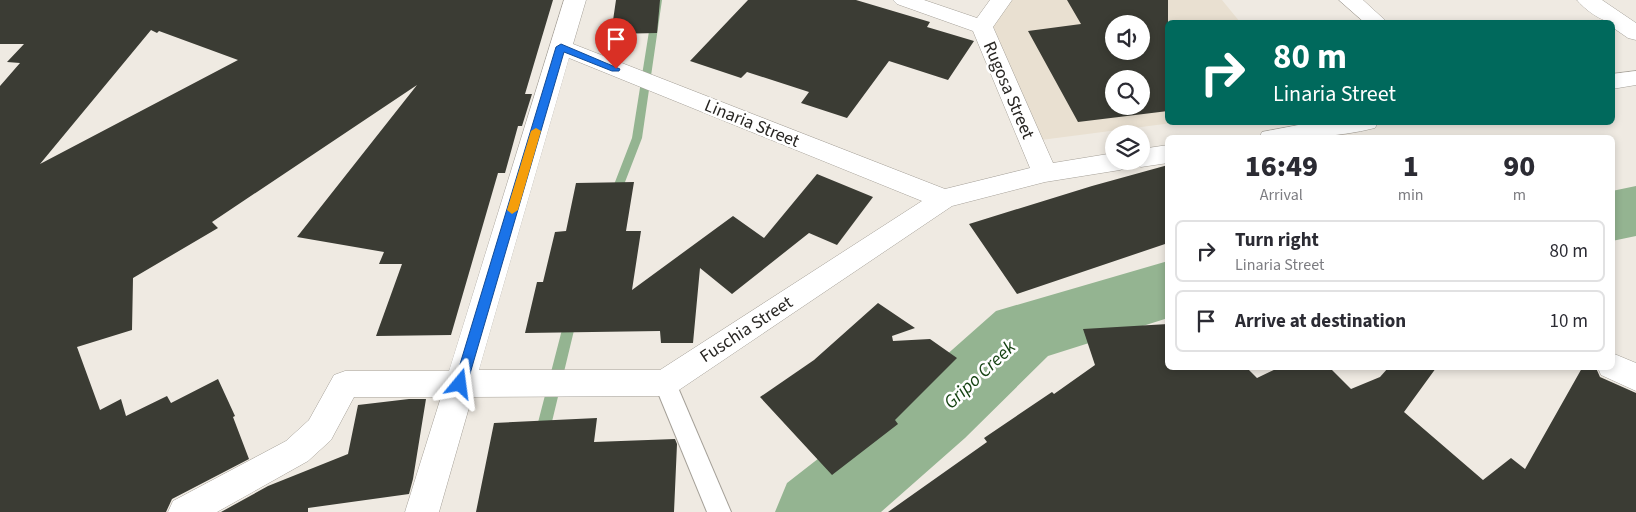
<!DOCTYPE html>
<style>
:root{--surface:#fff;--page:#f7f7f7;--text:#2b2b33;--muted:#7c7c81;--line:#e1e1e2}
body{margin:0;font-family:"Source Sans 3",sans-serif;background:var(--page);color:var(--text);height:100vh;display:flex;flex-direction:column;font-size:19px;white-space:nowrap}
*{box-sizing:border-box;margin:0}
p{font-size:16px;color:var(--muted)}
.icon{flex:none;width:28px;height:28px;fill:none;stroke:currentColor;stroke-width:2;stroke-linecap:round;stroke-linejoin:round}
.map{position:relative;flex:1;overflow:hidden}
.panel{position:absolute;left:1165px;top:135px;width:450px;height:235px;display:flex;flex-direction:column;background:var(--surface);border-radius:8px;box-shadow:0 2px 8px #0003}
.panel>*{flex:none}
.top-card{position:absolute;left:1165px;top:20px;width:450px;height:105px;border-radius:8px;box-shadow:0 2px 8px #0003;background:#00695c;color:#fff;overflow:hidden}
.fabs{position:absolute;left:1105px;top:15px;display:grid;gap:10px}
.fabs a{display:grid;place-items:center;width:45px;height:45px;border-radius:50%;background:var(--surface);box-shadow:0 2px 8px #0003;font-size:25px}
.pin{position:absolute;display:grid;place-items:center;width:42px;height:42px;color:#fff;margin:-51px -21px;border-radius:50% 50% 50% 0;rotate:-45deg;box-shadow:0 0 5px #0007}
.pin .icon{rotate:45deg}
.me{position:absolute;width:55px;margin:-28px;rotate:16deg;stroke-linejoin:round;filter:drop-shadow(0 0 4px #0008)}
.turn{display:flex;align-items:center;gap:18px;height:105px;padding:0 25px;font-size:22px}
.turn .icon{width:65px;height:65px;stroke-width:2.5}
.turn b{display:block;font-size:35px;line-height:42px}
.eta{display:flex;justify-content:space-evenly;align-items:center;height:85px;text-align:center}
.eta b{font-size:30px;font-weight:800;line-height:35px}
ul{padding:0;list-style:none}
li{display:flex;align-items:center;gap:15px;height:62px;margin:0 10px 8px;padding:0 15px;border:2px solid var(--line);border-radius:8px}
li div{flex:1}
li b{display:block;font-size:19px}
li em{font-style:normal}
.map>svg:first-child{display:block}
</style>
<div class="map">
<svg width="1636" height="512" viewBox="0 0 1636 512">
<rect width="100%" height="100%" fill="#efeae2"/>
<!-- built -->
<path fill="#e9e0d1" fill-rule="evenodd" d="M1010,0H1222L1240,22H1168V122L1172,123L1041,140L993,26ZM1114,24H1141V51H1114ZM1114,79H1141V106H1114Z"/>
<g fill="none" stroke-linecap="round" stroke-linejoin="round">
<!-- stream -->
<path fill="#94b491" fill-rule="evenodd" d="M654,0H662L642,138L620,195L615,199L610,195L632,138Z
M571,313L575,315L577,318L549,434L547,438L542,440L537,438L535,434L565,318L567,315Z"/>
<!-- river -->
<path fill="#94b491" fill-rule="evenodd" d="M1636,186V236L1612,241V191Z
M1168,261V318L1048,356L965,438L881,512H775L787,483L909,388L996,311Z"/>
</g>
<!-- building -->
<path fill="#3b3c34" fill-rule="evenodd" d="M0,0H553L525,94H532L522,126H518L505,173H498L451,335L376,336L402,264H379L384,252L297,237L417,85L212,222L218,228L133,278L132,330L77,347L100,410L121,399L126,416L167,396L171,403L218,379L235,416L233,417L249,459L172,499L166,512H0V86L20,63L7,62L24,44H0ZM151,30L157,33L159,31L238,60L40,164Z
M616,0H660L657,33L611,34Z
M748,0H856L930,22L927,27L974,41L948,80L889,61L847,118L801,103L809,92L747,72L741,78L690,61Z
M1067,0H1168V111L1078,122L1028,31L1081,24ZM1114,24H1141V51H1114ZM1114,79H1141V106H1114Z
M1168,165V243L1017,294L969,224L1092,186Z
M817,174L873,197L837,245L809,233L732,294L700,268L693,343H661L660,331L525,333L537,282H543L555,232L566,231L576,183L634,182L626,231H641L632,290L733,216L764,238Z
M878,303L915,328L892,336L893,341L930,339L957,358L895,420L898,424L832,475L760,397L814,360Z
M1168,324V368H1247L1257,378L1278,368H1330L1351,389L1380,377L1388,368H1436L1404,412L1483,480L1511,458L1525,469L1582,368H1596L1600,377L1636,393V512H888L987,442L984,438L1052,392L1054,394L1095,365L1083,329Z
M409,399H426L413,479L409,494L308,508V512H221L268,486L348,454L358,405Z
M597,418L594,442L675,439L677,444L674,512H476L494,423Z"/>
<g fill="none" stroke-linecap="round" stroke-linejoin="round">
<!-- service casing -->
<g stroke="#a5a098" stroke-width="2">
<path id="service" d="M665,373L673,376L676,383L731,512H707L654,383L657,376Z"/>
</g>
<!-- minor casing -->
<g stroke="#a5a098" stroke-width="1">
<path id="minor" d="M564,0H586L573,44L945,189L1030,168L973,31L897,4L893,0H924L977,18L990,0H1012L993,27L1053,163L1114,153V161H1141V149L1168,145V163L1141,167L1131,163L1129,167L1120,170L1045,182L952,206L676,392L665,396L472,397L439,512H405L441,397H354L331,440L308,461L217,512H168L173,501L286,441L309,420L334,375L345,371H449ZM569,58L922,201L660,370H479Z
M1339,0H1363L1387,22H1364Z
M1577,0H1602L1636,23V40L1628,38L1612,27V22C1602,22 1584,9 1577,0Z
M1636,71V85L1612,89V74Z
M1314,122H1378L1375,128C1336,138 1298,138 1259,138L1262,132Z
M1612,353L1636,363V391L1601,375L1598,368H1612Z"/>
</g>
<!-- service -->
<use href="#service" fill="#fff" fill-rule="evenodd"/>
<!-- minor -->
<use href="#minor" fill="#fff" fill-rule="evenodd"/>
</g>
<!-- route -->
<path fill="#1a73e8" stroke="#114b97" d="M561,44L620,69L619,71H612L564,52L467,384L465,388L460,389L456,388L454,384L556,47Z"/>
<!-- slow -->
<path fill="#f59e0b" d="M536,128L541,131L518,210L512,214L507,210L531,131Z"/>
<g text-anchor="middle" stroke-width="5" stroke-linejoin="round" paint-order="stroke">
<!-- street labels -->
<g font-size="18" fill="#282623" stroke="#fff">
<text transform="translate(1009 90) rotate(67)" y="6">Rugosa Street</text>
<text transform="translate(752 123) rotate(22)" y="6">Linaria Street</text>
<text transform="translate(746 329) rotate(-33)" y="6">Fuschia Street</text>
</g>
<!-- water labels -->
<g font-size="19" font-style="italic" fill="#164313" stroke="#fff">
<text transform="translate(979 374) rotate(-43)" y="7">Gripo Creek</text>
</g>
</g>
</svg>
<div class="fabs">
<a><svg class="icon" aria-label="sound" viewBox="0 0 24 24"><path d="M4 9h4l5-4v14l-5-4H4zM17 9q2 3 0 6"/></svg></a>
<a><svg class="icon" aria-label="search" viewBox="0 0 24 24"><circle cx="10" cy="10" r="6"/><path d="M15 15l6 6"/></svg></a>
<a><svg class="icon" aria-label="layers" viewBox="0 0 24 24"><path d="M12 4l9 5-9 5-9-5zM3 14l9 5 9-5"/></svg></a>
</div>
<div class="pin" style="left:616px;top:69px;background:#d93025"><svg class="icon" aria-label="arrive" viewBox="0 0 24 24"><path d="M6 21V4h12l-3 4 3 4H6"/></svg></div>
<svg class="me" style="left:460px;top:384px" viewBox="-20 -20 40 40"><path d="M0-17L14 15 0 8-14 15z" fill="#1a73e8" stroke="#fff" stroke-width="4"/></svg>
<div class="top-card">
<div class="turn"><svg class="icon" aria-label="right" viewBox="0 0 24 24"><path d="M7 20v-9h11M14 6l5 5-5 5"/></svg><div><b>80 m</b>Linaria Street</div></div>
</div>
<section class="panel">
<div class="eta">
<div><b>16:49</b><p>Arrival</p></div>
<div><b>1</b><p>min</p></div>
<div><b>90</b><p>m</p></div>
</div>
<ul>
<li><svg class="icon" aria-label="right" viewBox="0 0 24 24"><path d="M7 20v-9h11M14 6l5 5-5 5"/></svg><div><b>Turn right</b><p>Linaria Street</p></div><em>80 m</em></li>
<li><svg class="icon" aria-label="arrive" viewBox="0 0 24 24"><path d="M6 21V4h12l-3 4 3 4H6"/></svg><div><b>Arrive at destination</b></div><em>10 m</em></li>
</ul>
</section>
</div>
